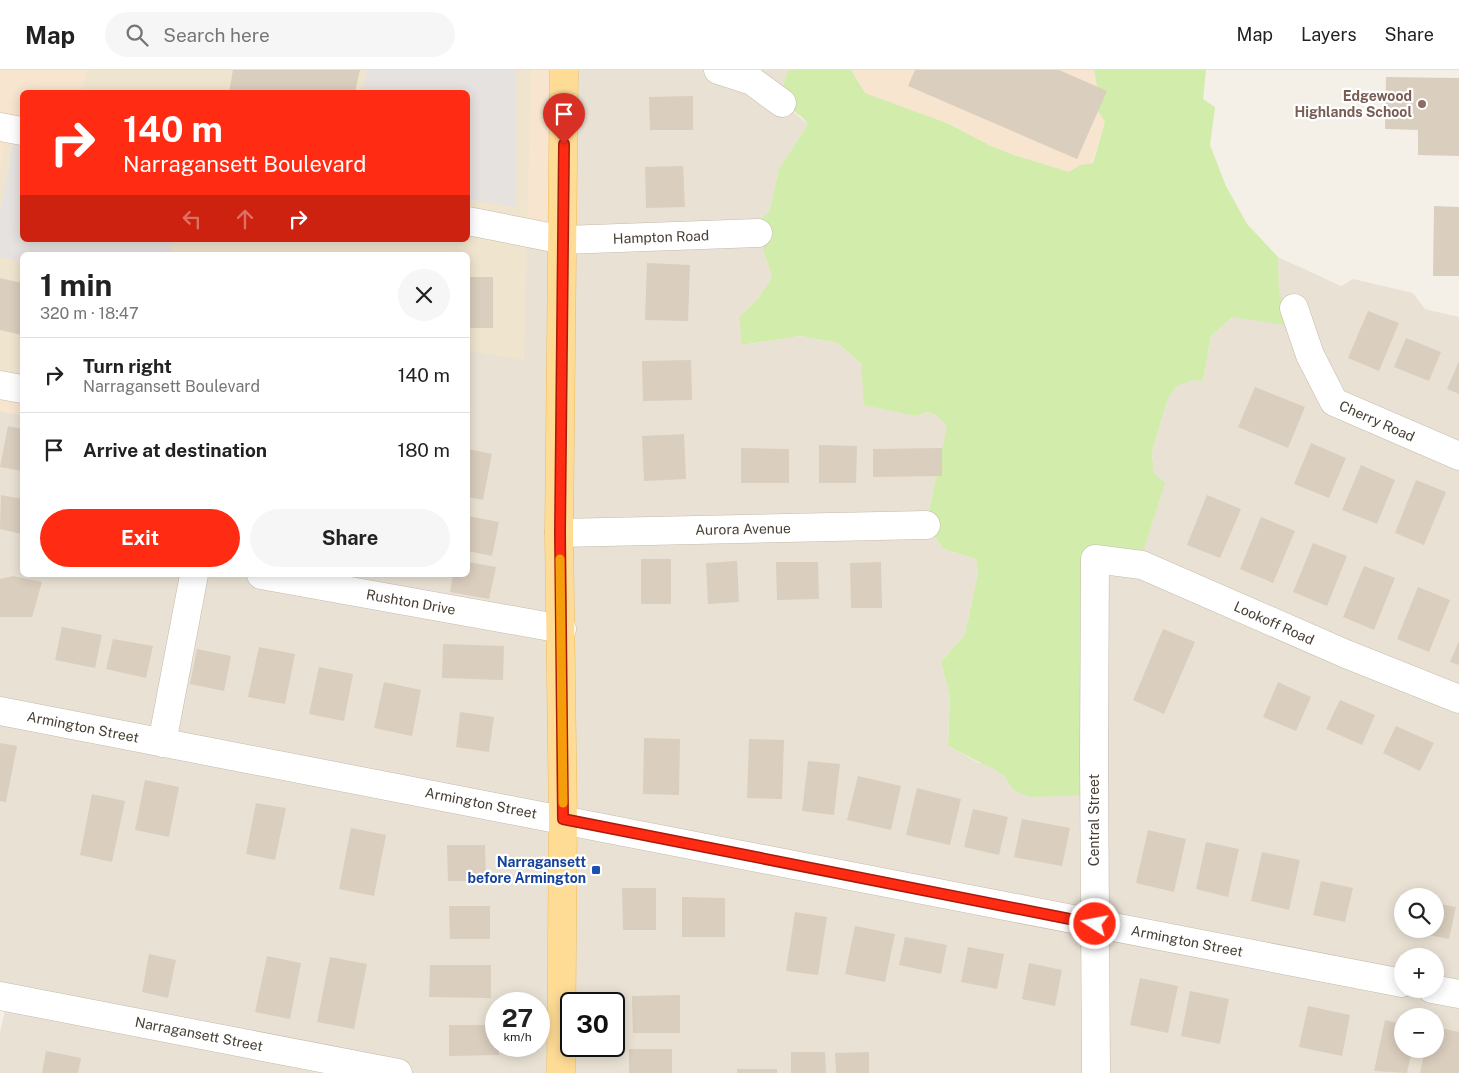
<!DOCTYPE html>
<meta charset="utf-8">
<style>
:root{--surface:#fff;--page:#f6f6f6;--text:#222;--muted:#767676;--line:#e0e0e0;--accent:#ff2b13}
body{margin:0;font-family:"Public Sans",sans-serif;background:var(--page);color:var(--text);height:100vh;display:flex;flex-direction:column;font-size:19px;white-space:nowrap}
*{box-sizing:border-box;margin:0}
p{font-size:16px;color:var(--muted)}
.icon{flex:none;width:28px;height:28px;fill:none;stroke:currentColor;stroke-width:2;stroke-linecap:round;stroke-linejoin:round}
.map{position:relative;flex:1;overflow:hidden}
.panel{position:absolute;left:20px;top:182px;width:450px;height:325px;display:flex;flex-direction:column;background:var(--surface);border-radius:8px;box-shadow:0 2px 12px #0003}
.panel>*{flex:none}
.guide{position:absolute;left:20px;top:20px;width:450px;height:152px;border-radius:8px;box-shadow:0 2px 12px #0003;background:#ff2b13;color:#fff;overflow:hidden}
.controls{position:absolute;left:1394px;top:818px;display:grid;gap:10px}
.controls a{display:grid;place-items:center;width:50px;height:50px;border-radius:50%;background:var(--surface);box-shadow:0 2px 12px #0003;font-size:25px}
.speed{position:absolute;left:485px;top:922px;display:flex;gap:10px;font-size:25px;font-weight:700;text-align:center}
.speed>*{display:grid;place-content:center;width:65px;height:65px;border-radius:50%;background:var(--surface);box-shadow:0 2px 12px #0003;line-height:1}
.speed small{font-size:12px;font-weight:400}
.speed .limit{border:2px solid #111;border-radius:8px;background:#fff;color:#111}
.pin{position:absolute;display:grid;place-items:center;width:42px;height:42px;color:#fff;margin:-51px -21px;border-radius:50% 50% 50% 0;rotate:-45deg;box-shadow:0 0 5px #0007}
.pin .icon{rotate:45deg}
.me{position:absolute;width:55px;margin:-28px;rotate:281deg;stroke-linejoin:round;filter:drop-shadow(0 0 4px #0008)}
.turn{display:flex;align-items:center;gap:18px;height:105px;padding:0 20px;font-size:22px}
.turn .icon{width:65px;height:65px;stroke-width:2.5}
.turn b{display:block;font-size:35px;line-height:42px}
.lanes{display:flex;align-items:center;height:48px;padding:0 20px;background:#0003;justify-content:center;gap:25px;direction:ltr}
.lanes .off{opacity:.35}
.round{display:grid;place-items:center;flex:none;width:52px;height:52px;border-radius:26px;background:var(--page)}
.summary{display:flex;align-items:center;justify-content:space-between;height:85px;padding:0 20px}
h1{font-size:30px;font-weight:700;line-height:38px}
.action{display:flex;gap:10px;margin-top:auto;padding:10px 20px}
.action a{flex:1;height:58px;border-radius:30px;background:var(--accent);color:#fff;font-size:20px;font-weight:700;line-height:58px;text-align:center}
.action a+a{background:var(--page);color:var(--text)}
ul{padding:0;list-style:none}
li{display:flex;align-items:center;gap:15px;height:75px;padding:0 20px;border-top:1px solid var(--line)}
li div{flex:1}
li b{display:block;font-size:19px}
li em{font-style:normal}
header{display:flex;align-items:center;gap:30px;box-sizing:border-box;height:70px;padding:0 25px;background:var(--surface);border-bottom:1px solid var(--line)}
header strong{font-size:24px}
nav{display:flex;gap:28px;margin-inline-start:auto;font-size:18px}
.search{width:350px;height:45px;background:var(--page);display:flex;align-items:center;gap:12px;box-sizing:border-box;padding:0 18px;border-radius:28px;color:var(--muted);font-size:19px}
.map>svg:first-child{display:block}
</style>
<header>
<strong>Map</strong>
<div class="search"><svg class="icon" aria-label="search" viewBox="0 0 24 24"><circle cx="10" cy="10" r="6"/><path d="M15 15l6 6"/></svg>Search here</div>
<nav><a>Map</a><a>Layers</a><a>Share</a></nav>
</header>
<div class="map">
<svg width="1459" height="1003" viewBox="0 0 1459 1003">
<rect width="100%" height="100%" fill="#f5f0e7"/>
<!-- residential -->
<path fill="#e9e2d4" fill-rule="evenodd" d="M563,0H788L780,26L782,33L808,54L779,99L769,142L759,150L754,151L772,207L759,227L739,247L743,275L800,266L838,273L916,346L927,342L934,344L947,355L926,455L944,479L976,489L978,502L965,564L941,592L950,627L948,676L981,694L989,696L1004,706L1013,720L1095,489L1154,403L1152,382L1168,328L1177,316L1193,310L1199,311L1203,310L1211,266L1232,247L1279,224L1278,187L1341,216L1353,209L1413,223L1425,239L1459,247V1003H0V962L9,923L0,921V341L22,345V505H468V170ZM1402,826H1435V859H1402ZM1402,886H1435V919H1402ZM496,934H539V976H496ZM571,934H614V976H571ZM1402,946H1435V979H1402Z"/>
<!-- commercial -->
<path fill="#f8e5d0" d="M0,0H563L555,156L468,145V22H22V345L0,341Z
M851,0H1094L1097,17L1098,41L1105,52L1092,93L1080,95L1069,102L1014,85L991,76L947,53L865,23Z"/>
<!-- education -->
<path fill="#efe5cf" d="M87,0H531L524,290L468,280V185H22V308L0,305V101L10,46L22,49V170H468V22H82Z"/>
<!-- green -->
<path fill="#d2ecac" d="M788,0H851L865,23L947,53L991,76L1014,85L1069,102L1080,95L1093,93L1105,52L1098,41L1097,17L1094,0H1206L1203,29L1215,37L1210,75L1226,116L1247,154L1278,187L1279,224L1299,257L1232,247L1211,266L1203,310L1199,311L1193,310L1177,316L1168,328L1152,382L1154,403L1165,413L1139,494L1096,489L1088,725L1030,727L1013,720L1004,706L989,696L980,694L981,693L948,676L950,627L941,592L965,564L978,502L976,489L944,479L926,455L947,355L934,344L927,342L916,346L864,335L861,294L838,273L800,266L742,275L739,247L759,227L772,207L754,151L759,150L769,142L779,99L808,54L802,47L782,33L780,26Z"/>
<!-- parking -->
<path fill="#e5e2df" d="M367,0H516V137L468,129V22H362Z
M16,56L22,57V170H172L169,185H22V191L0,187V143Z"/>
<!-- building -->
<path fill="#dacebe" d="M233,0H360L355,22H229Z
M915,0H1059L1107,21L1077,89L908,16Z
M1386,7L1459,8V86L1418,85V60L1385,59Z
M693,26V60H650L649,27Z
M683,96L685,137L646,138L645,97Z
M1434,136L1459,137V206H1433Z
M647,193L690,195L688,251L645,250Z
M468,207H493V258H468Z
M0,208L22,213V265L0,260Z
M1368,241L1399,253L1379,301L1348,288Z
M1406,268L1441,282L1429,311L1394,297Z
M691,290L692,330L643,331L642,291Z
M1459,291V324L1447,319Z
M1255,317L1305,337L1288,378L1238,357Z
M8,356L22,359V401L0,397Z
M684,364L686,409L644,411L642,366Z
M1311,373L1346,388L1329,428L1294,414Z
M819,375L857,376L856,413H819Z
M741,378L789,379V413H741Z
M942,378V406L873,407V379Z
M468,379L492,384L483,430L468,427Z
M1361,395L1395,410L1377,454L1342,440Z
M1416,410L1446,422L1424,475L1395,463Z
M1,425L22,429V464L0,459Z
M1207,425L1241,439L1220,488L1187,475Z
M468,446L499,452L492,486L468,481Z
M1261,447L1295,461L1273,513L1240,499Z
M1313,473L1347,486L1327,536L1293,522Z
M641,489H671V534H641Z
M737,491L739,532L708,534L706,493Z
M468,492L496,497L489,529L450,522L453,505H468Z
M776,492H818L819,529L777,530Z
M881,492L882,538H851L850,493Z
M1364,496L1395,508L1374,560L1343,547Z
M13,506L42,512L32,547H0V509Z
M1418,517L1450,530L1429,582L1397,569Z
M62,557L102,565L95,598L55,590Z
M1163,559L1195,572L1164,644L1133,630Z
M113,569L153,576L146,608L106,599Z
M1459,571V595L1450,592Z
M443,574L504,576L503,610L442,608Z
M259,577L295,584L285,634L248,627Z
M197,579L231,586L224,621L190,614Z
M319,597L353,604L344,651L309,644Z
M384,612L421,620L412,666L374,658Z
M1278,612L1311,627L1296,661L1263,647Z
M1340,630L1375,645L1362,675L1326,659Z
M460,642L494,647L489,682L456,677Z
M1396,656L1434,673L1420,701L1383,683Z
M644,668L680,669L679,725L643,724Z
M749,669L784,670L782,729L747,728Z
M0,673L17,676L6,732L0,731Z
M808,691L840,694L834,745L802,741Z
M858,706L901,716L891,760L847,750Z
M145,710L179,717L169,767L135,760Z
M917,718L961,729L950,775L906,765Z
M92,724L125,731L112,792L80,785Z
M256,733L286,738L275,790L246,784Z
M973,739L1008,747L999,785L964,777Z
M1022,749L1070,758L1062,796L1014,787Z
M351,758L386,765L374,826L339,819Z
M1148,760L1186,769L1174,822L1136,813Z
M1206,772L1239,779L1228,827L1196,819Z
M447,775H485L486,811H448Z
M1262,782L1300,790L1289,840L1251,831Z
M1321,811L1353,818L1345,852L1313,845Z
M622,818H656V860H623Z
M682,827L725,828V867H682Z
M1435,833L1456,837L1449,869L1405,860L1435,859Z
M449,836H490V869H450Z
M795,842L827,847L818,905L786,901Z
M855,856L895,864L885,912L845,904Z
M905,867L947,875L941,904L899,895Z
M968,877L1004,884L997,919L961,912Z
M149,884L176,890L168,928L142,922Z
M267,886L301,893L290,949L255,942Z
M330,887L367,894L354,959L317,952Z
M1029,893L1062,900L1055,936L1022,929Z
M430,895H491V928L429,927Z
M1140,908L1178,916L1168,963L1130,955Z
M1190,921L1229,929L1220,974L1181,966Z
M680,925V963H633L632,926Z
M1308,936L1350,945L1342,986L1299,977Z
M1385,950L1402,954V979H1412L1407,1003L1374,1001Z
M449,955H496V976H499V985L449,986Z
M1435,957L1459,962V1003H1420L1425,979H1435Z
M629,979H672V1003H629Z
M46,981L81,988L78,1003H42Z
M791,982H825L826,1003H791Z
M869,982V1003H836L835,983Z
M737,999H777V1003H737Z"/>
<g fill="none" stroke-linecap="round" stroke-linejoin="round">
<!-- minor casing -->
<g stroke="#c4baab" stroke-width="29">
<path id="minor" d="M718,0L752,11L782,33
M0,57L22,61
M468,151L564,170L758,163
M1294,238L1310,285L1334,332L1459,386
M0,315L22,319
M559,463L926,455
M261,505L562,559
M0,641L1402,913
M162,673L194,505
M1432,919L1459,924
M0,926L398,1003
M1096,1003L1094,687L1095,489L1142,495L1346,584L1459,629"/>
</g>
<!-- major casing -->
<g stroke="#edbb5c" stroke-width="29">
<path id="major" d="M561,1003L563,749L559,463L564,0"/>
</g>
<!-- minor -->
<use href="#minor" stroke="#fff" stroke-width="28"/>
<!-- major -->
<use href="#major" stroke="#ffdc95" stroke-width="28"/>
</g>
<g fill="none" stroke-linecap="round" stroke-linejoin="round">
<!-- route casing -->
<g stroke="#a61c0c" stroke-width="12">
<path id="route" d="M564,74L560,463L563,749L1095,854"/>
</g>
<!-- route -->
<use href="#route" stroke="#ff2b13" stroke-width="9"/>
<!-- slow -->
<path stroke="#f59e0b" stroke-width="9" d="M560,489L563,733"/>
</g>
<!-- markers -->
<circle fill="#8d6e63" stroke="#fff" stroke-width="2" cx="1422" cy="34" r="5"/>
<rect fill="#1a4fb4" stroke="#fff" stroke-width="2" x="591" y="795" width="10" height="10" rx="2.5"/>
<g text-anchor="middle" stroke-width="4.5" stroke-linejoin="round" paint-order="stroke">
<!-- education labels -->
<g font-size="14" font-weight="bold" fill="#785e54" stroke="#fff" text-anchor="end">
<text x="1412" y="31">Edgewood<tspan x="1412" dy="16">Highlands School</tspan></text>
</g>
<!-- street labels -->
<g font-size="14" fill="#484035" stroke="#fff">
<text transform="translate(661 167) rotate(-2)" y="5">Hampton Road</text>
<text transform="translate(1377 351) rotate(24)" y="5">Cherry Road</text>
<text transform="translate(743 459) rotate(-1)" y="5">Aurora Avenue</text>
<text transform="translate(411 532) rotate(10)" y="5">Rushton Drive</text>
<text transform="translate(1274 553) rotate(24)" y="5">Lookoff Road</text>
<text transform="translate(83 657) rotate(11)" y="5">Armington Street</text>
<text transform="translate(481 733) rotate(11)" y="5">Armington Street</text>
<text transform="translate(1094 750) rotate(-90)" y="5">Central Street</text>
<text transform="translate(1187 871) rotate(11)" y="5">Armington Street</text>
<text transform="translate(199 964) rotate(11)" y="5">Narragansett Street</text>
</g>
<!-- transit labels -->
<g font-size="14" font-weight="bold" fill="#164399" stroke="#fff" text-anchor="end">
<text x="586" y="797">Narragansett<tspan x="586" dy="16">before Armington</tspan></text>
</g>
</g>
</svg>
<div class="controls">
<a><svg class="icon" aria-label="search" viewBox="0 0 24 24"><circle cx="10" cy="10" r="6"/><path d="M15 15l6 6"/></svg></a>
<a>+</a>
<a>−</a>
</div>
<div class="speed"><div>27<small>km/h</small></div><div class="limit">30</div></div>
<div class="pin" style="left:564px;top:74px;background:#d93025"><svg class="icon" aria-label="arrive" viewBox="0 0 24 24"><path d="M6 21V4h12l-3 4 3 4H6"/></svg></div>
<svg class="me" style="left:1095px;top:854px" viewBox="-20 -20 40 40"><circle r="17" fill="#ff2b13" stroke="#fff" stroke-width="3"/><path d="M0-11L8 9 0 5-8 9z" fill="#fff"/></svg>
<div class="guide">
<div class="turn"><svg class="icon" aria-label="right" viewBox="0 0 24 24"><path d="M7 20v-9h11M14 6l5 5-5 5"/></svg><div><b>140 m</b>Narragansett Boulevard</div></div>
<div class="lanes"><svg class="icon off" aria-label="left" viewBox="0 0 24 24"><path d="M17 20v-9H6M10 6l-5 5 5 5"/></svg><svg class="icon off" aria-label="ahead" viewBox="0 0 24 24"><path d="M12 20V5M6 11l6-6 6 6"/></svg><svg class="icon" aria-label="right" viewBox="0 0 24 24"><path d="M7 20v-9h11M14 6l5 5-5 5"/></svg></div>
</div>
<section class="panel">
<div class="summary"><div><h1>1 min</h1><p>320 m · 18:47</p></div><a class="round"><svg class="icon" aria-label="close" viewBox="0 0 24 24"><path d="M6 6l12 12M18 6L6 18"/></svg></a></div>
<ul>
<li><svg class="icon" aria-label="right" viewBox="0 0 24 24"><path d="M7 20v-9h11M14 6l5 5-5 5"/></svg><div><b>Turn right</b><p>Narragansett Boulevard</p></div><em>140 m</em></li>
<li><svg class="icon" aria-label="arrive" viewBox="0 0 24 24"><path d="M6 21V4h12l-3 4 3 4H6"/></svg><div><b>Arrive at destination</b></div><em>180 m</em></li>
</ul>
<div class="action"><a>Exit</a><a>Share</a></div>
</section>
</div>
